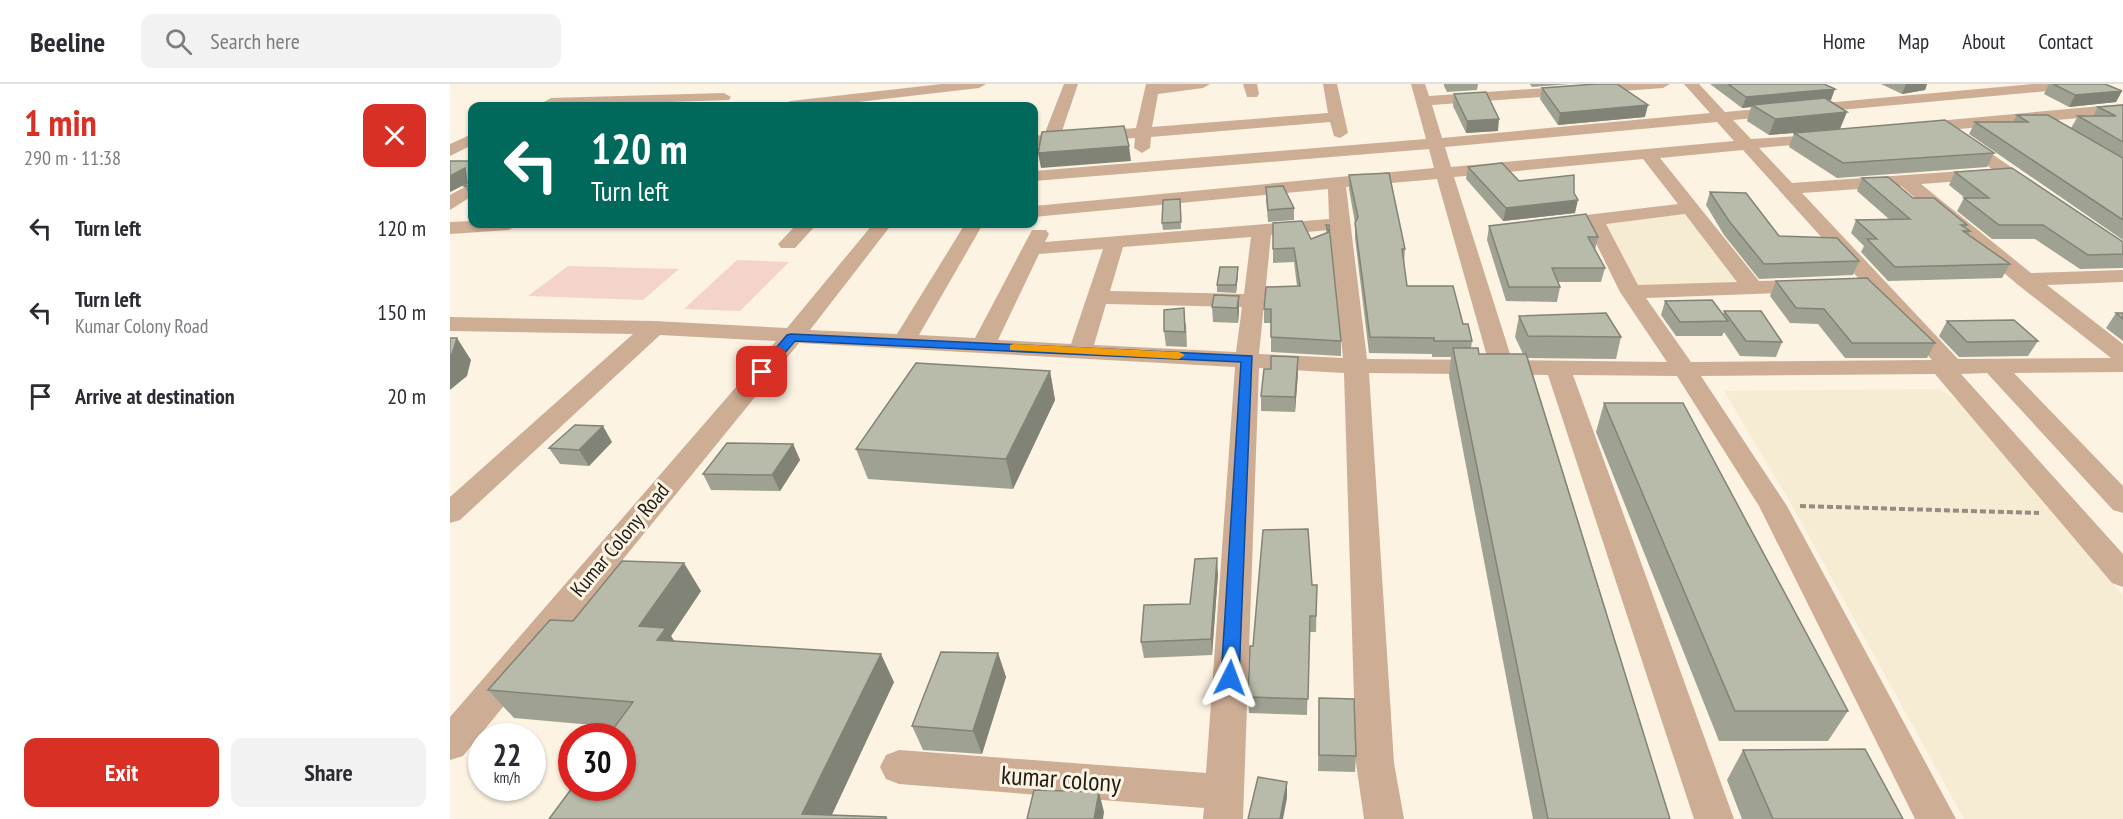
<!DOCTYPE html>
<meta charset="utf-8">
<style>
:root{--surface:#fff;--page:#f2f2f3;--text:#2b2b33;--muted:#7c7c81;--line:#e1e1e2;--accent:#d93025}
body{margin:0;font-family:"PT Sans Narrow",sans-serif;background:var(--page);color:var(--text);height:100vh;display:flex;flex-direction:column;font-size:22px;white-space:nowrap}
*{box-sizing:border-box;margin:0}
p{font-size:20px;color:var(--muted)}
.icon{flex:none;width:33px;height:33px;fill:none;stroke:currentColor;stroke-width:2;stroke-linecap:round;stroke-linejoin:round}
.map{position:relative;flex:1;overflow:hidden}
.drawer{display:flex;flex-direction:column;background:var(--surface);width:450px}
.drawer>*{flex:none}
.top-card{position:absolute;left:18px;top:18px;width:570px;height:126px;border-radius:12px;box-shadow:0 2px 4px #0004;background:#00695c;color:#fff;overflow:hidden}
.speed{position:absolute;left:18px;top:639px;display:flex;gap:12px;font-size:30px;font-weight:700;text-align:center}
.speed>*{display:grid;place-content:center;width:78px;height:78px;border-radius:50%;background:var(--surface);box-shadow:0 2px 4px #0004;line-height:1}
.speed small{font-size:15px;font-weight:400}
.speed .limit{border:9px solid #d22;background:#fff;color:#111}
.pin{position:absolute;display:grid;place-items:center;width:51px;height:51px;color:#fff;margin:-26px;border-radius:12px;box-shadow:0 3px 9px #0006}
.me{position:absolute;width:66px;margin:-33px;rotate:3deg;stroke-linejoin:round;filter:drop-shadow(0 0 4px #0008)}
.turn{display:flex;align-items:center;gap:21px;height:126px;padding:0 24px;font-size:27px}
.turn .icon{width:78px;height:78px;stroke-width:2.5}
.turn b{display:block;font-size:42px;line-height:51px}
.round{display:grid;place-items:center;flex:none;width:63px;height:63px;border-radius:12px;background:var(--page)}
.headline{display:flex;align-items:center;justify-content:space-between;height:102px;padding:0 24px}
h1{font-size:36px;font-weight:700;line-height:45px;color:var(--accent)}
.action{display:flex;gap:12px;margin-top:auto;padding:12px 24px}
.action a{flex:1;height:69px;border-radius:12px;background:var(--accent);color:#fff;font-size:24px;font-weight:700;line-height:69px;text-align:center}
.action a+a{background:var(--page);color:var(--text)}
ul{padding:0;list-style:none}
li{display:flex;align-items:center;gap:18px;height:84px;padding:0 24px}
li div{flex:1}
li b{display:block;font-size:22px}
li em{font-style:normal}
header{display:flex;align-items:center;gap:36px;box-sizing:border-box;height:84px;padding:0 30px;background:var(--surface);border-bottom:2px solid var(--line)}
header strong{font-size:28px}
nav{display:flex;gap:33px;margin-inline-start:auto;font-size:21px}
.search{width:420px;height:54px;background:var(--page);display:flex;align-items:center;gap:15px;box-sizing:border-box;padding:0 21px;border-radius:12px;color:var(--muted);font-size:22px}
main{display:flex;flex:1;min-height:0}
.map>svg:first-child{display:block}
</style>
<header>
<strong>Beeline</strong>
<div class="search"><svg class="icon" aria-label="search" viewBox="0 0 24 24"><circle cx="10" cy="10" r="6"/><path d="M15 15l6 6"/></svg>Search here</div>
<nav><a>Home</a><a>Map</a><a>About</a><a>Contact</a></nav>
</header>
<main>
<section class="drawer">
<div class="headline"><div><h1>1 min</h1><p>290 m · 11:38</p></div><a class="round" style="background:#d93025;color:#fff"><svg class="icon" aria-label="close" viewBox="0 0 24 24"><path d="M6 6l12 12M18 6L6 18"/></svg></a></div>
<ul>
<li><svg class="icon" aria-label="left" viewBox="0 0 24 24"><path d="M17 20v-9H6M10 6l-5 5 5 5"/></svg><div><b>Turn left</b></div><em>120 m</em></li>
<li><svg class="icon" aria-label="left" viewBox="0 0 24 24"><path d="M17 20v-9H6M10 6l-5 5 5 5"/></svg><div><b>Turn left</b><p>Kumar Colony Road</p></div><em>150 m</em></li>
<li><svg class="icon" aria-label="arrive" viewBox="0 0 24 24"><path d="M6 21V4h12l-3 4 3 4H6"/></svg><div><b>Arrive at destination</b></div><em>20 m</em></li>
</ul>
<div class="action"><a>Exit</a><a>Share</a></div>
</section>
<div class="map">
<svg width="1673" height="735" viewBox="0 0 1673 735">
<rect width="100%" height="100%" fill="#fcf3e3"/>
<!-- built -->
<path fill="#f6ebd3" d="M1237,130L1290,199L1186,202L1152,140Z
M1490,305L1513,321L1673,512V735H1514L1341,420L1274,307Z"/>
<!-- green -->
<path fill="#f4d3cd" d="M287,176L339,178L290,227L234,225Z
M118,182L229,185L193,216L78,212Z"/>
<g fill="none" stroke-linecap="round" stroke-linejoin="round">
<!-- path -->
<path stroke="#938d82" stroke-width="4" stroke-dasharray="6 3" stroke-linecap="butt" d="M1350,422L1589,429"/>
<!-- minor -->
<path fill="#cead95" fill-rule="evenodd" d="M492,0H536L529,4L374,22H332L340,17Z
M614,0H628L611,50L686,44L696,0H760L753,4L708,10L702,43L878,29L873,0H887L898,49L890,54L884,52L880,38L701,53L700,64L692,69L684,64L685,54L584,62V52L594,51Z
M793,0H807L809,10L807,13H797Z
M961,0H975L979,12L1152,0H1220L1213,4L982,21L992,54L1260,29L1234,0H1249L1275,28L1583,0H1637L1630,4L1283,36L1301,55L1382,50L1384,53L1376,58L1309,64L1342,99L1542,85L1503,56L1511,51L1517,53L1586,100L1589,104L1586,108H1574L1549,90L1540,95L1471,100L1581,189L1673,186V198L1597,201L1673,260V288L1564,289L1673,402V429L1663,426L1537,289L1511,290L1673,470V503L1662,499L1485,290L1251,292L1337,422L1506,735H1465L1309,422L1227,292L1123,291L1284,735H1244L1098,291L919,289L944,679L954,735H914L906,679L894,289L809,284L793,735H753L754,724L449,700L436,695L430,683L436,671L449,666L756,689L785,283L349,259L13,672L0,676V633L326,257L210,251L10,436L0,439V413L183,250L0,247V233L204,237L337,244L423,140H442L360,246L447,250L515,140H533L469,251L525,254L582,146H596L599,150L595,158L879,135L878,105L584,133V122L984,84L979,65L584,97V87L976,55ZM1267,38L1284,57L1001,83L995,63ZM1293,66L1482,276L1241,278L1196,214L1360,208L1368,207L1371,202L1368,197L1360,196L1309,197L1210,74ZM1193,75L1228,120L1128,132L1118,138L1128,144L1138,143L1170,208L1217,278L1062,276L1004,93ZM987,95L1038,276L917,275L896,103ZM1451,102L1567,200L1661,274L1508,275L1352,109ZM1235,130L1287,198L1188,201L1156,140ZM880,146L893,274L809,270L821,151ZM801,153L794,210L660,207L673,163ZM653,165L621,260L548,256L589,170ZM656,220L792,223L786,268L644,261Z
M274,9L281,13L279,16L101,22L94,18L101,14Z
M1673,20V30L1465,49L1457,44L1465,39Z
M22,50V61L0,72V60Z
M22,99V112L0,126V111Z
M22,137V140H69L59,146L0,150V138Z
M347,140H367L345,164H331L328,160Z"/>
</g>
<!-- wall -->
<path fill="#9fa192" d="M994,0H1028L1027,6L997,8L994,2Z
M1080,0H1120L1082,3Z
M1260,0H1374L1381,16H1378L1390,45L1319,51L1297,37L1301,23L1292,24Z
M1431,0H1477L1475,6L1452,10Z
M1599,0H1655L1672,7L1666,18L1619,23L1594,10Z
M1092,4L1195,33L1108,41L1090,15Z
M1004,10L1048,47L1016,49L1003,22Z
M1673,21V156L1519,50L1525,38H1563L1567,31L1642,57L1621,44L1628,32H1643L1648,23Z
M1344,49L1544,69L1537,83L1387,94L1339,63Z
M0,77H22V115L14,102L15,100L0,108Z
M1018,83L1069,97L1124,109L1125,129L1053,137L1016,95Z
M1505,88L1673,158V184L1630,185L1585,155H1542L1507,127L1514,114H1515L1499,101Z
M899,91L955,165L954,180L957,202L1013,240L1022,257L1021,264L1029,270H1073L1065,253L1069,232L1171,253L1166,275L1078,274L1220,735H1083L999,292L1001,273H982V270L919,269L905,154V139L899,105Z
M1412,94L1463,114L1517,141L1515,144L1520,147L1518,151L1560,180L1552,194L1438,197L1411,168L1414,162L1401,149L1406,136L1439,135L1407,107Z
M816,103L844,124V136L818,138L816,114Z
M1260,108L1329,152L1409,177L1403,191L1309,195L1274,151L1256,121Z
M730,115L731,145L713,146L712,139Z
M823,139L861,155L876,149V141H879L891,257V272L821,268V239H814V225L847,202L844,178L823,179Z
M1039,142L1148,153L1145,166L1155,184L1151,198H1108L1110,203L1107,218L1056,217L1037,156Z
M788,190L786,209L767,208V201Z
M1326,197L1485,259L1477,274H1395L1368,240L1340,239L1320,212Z
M789,212V226L788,239L763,238L762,223Z
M1215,217L1273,231L1274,227L1332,258L1326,273L1290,272L1274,248L1272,252H1226L1211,231Z
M1666,229H1673V257L1656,244Z
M1497,237L1588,257L1578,272L1509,273L1489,252Z
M736,239L737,263L716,262L714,247Z
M848,273V289L845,328L811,327V312Z
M600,287L605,316L563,405L418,395L406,365Z
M1154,319L1398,627L1378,657H1269L1146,348Z
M162,358L139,382L110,380L99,364Z
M343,360L350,376L330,407L261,406L253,390Z
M768,490L762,571L694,574L691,558L740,520Z
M862,501H867L866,548H859L857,631L799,629L798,613L803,562Z
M251,507L221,552L224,557L444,598L381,731L436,733L438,735H99L165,643L64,634L38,606Z
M548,569L556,593L532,670L473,666L462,642Z
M869,614L906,672L905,688L868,687Z
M1293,666L1453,735H1292L1277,696Z"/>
<!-- shaded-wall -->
<path fill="#828377" d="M1456,0H1477L1475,6L1452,10Z
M1385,5L1381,16L1305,23L1302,21L1301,23L1292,24L1296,13Z
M1672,7L1666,18L1619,23L1625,11Z
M1198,21L1195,33L1108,41L1110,29Z
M1397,28L1390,45L1319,51L1325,35Z
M1049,35L1048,47L1016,49L1017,37Z
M679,62L681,77L591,84L588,69Z
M15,84L22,97L0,108V92Z
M1128,116L1125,129L1053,137L1056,124Z
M788,183V190L786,209V201Z
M789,212V226L788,239L787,224Z
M7,254L21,276L17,292L0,306V272Z
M848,273V289L845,328V313Z
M600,287L605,316L563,405L556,375Z
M153,342L162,358L139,382L129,366Z
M343,360L350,376L330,407L322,391Z
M767,474L768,490L762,571L761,555Z
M234,479L251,507L221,552L235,573L226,585L189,542Z
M548,569L556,593L532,670L523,647Z
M431,570L444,598L380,735L352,730Z
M837,698V714L833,735H830Z
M649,708L654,728L653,735H644Z"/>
<!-- building -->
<path fill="#b9bbaa" stroke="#828377" stroke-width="1.5" d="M1146,0H1167L1198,21L1110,29L1092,4Z
M1278,0H1374L1385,5L1296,13Z
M1603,0H1655L1672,7L1625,11Z
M1036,8L1049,35L1017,37L1004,10Z
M1375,14L1397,28L1325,35L1302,21Z
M1673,21V58L1628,32H1666L1648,23Z
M1567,31H1598L1673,74V136L1525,38H1578Z
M1495,36L1544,69L1393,79L1344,49Z
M674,42L679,62L588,69L592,48Z
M0,77H22V102H14L17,99L15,84L0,92Z
M1052,79L1069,97L1124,91V109L1128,116L1056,124L1018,83Z
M1562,84L1673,158V170L1638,171L1593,141H1549L1514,114H1539L1505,88Z
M939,89L955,165H952L957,202H1003L1013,240H1018L1022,257H984V254L920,253L905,139L908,133L899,91Z
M1438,93L1463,114H1484L1517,141H1511L1520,147H1513L1560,180L1445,183L1417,155H1427L1406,136L1460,135L1412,94Z
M833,102L844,124L818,126L816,103Z
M1260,108L1296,109L1329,152L1387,154L1409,177L1314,180L1279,137Z
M730,115L731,138L712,139L713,116Z
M1136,130L1148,153H1138L1155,184H1102L1110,203H1059L1039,142Z
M852,137L861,155L879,148L876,141H879L891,257L821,253V225H814L816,203L850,202L844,164L823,165V139Z
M770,183H788L786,201H767Z
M1417,194L1485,259H1402L1374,225L1346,224L1326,197Z
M764,211L789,212L787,224L762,223Z
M1262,216L1278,237L1230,238L1215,217Z
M734,224L735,248L714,247V226Z
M1274,227H1311L1332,258L1296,257Z
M1156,229L1171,253L1078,252L1069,232Z
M1666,229H1673V235Z
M1564,236L1588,257L1517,258L1497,237Z
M0,254H7L2,270L0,272Z
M1003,264H1028L1029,270H1076L1220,735H1098Z
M821,272L848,273L845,313L811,312L814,285H821Z
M466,279L600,287L556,375L406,365Z
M1154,319H1233L1398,627H1285Z
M125,341L153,342L129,366L99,364Z
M277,359L343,360L322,391L253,390Z
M858,445L862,501H867L866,532H860L858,615L798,613L800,562H803L813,446Z
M767,474L761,555L691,558L694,521L740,520L745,475Z
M172,477L234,479L189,542L216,544L207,556L431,570L352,730L436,733L435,735H99L122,704H172V652H158L183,618L38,606L100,536L123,537Z
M491,568L548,569L523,647L462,642Z
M869,614L904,615L906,672L869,671Z
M1415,665L1453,735H1323L1293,666Z
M808,693L837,698L830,735H798Z
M584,706L649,708L644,735H577Z"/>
<!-- route -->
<path fill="#1a73e8" stroke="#114b97" stroke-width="1.5" d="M341,250L802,272L789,594L786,599L780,601L774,599L771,594L791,278L345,257L316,291H307V286L337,251Z"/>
<!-- slow -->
<path fill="#f59e0b" d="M564,260L729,268L735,271L729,275L560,266V261Z"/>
<g text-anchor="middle" stroke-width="6" stroke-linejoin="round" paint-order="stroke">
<!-- street labels -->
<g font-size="21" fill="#201d17" stroke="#fcf3e3">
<text transform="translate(170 456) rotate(-50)" y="7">Kumar Colony Road</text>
</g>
<!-- near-street labels -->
<g font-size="26" fill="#201d17" stroke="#fcf3e3">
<text transform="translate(611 695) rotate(4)" y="9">kumar colony</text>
</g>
</g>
</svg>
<div class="speed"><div>22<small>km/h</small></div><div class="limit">30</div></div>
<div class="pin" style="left:312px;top:288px;background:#d93025"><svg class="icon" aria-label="arrive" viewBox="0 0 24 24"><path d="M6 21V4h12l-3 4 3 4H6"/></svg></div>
<svg class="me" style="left:780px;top:594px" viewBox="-20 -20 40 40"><path d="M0-17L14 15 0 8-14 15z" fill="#1a73e8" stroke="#fff" stroke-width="4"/></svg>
<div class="top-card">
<div class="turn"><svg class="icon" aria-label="left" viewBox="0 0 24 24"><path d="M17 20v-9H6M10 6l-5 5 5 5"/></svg><div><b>120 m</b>Turn left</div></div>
</div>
</div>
</main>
